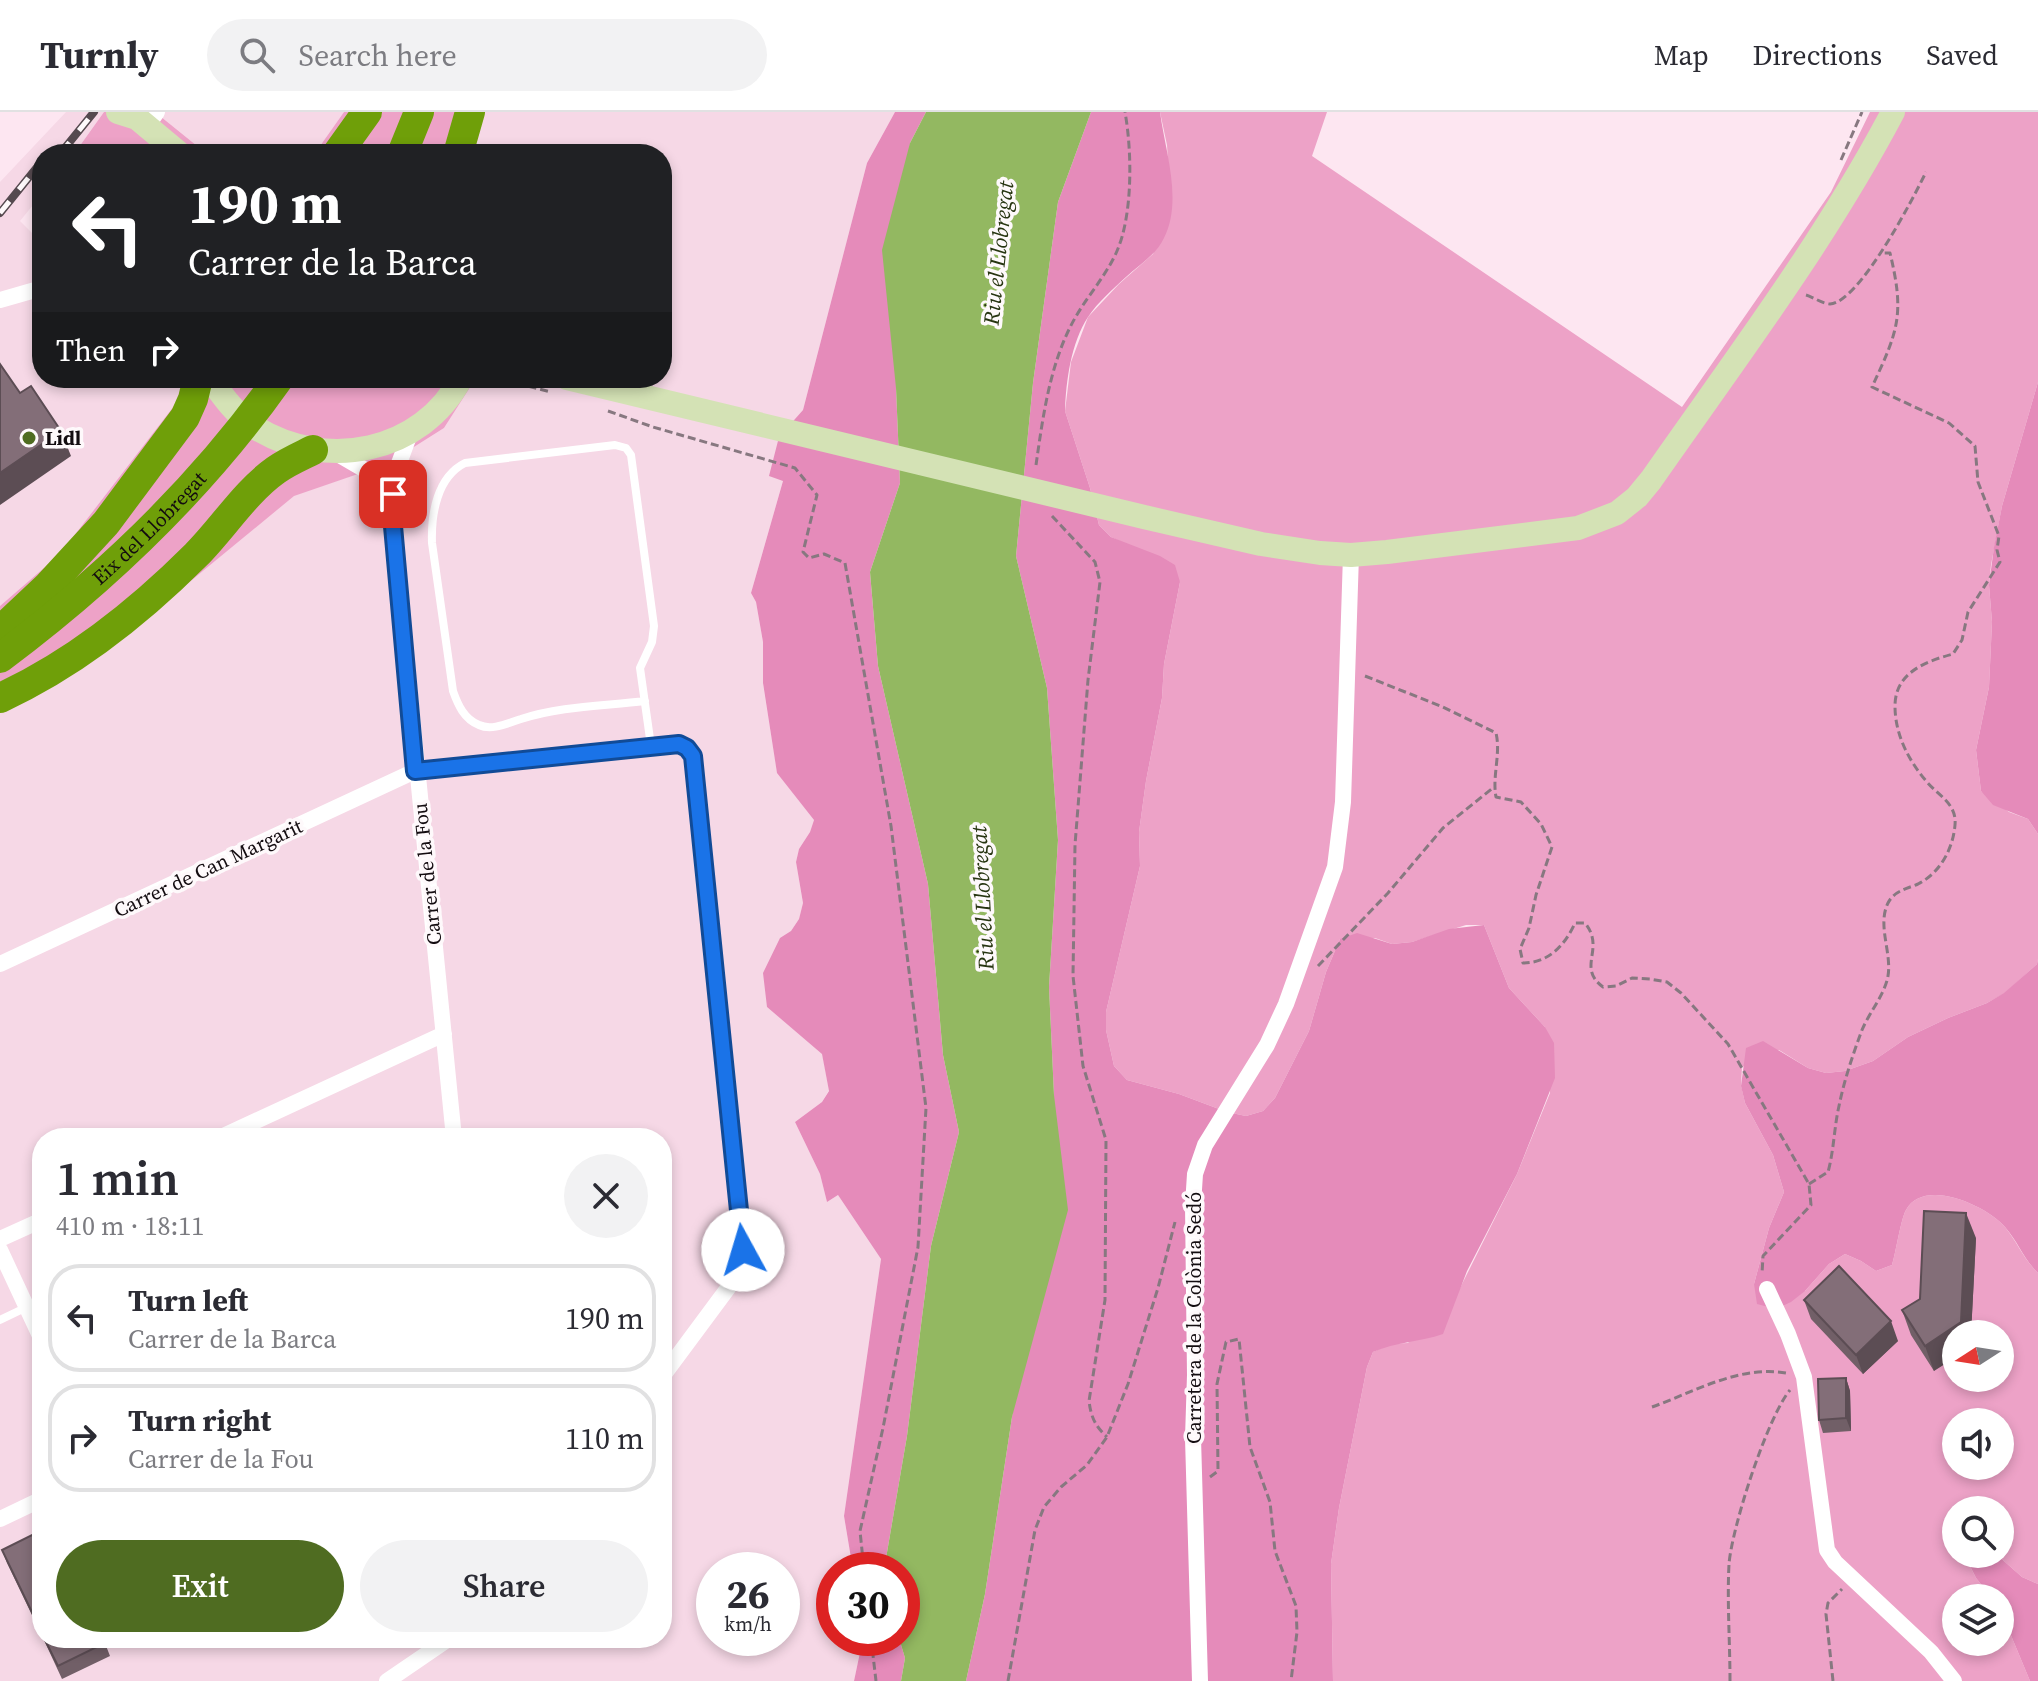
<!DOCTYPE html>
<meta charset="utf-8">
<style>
:root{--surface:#fff;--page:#f2f2f3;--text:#2b2b33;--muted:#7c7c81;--line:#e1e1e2;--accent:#4f6c21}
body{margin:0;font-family:"Source Serif 4",serif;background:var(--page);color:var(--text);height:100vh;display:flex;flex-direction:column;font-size:30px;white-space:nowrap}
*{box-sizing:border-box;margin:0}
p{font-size:26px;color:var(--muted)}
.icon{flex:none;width:44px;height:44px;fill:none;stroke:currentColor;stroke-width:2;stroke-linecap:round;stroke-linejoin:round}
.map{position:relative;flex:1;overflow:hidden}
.drawer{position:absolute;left:32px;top:1016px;width:640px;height:520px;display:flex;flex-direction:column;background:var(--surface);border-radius:32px;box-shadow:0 4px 12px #0003}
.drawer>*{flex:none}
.top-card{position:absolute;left:32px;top:32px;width:640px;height:244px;border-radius:32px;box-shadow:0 4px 12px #0003;background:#202124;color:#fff;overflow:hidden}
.needle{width:52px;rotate:258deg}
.tools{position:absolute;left:1942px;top:1208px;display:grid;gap:16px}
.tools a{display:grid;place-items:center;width:72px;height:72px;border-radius:50%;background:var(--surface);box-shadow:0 4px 12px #0003;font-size:40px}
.speed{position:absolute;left:696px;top:1440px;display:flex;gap:16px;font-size:40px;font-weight:700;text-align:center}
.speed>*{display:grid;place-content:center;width:104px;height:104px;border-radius:50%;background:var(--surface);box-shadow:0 4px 12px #0003;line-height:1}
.speed small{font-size:20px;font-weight:400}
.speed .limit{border:12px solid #d22;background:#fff;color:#111}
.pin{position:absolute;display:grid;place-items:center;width:68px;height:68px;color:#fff;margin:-34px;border-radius:16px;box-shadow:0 4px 12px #0006}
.me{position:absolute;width:88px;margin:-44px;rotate:354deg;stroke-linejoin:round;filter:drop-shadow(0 0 6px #0008)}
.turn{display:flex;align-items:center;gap:28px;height:168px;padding:0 24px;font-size:36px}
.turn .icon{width:104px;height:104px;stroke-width:2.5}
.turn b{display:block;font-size:56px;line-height:68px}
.then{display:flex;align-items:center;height:76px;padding:0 24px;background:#0003;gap:16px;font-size:30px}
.round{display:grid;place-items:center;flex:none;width:84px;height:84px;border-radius:42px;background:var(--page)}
.headline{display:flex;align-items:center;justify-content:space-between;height:136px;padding:0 24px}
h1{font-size:48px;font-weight:600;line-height:60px}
.action{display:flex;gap:16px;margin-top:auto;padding:16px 24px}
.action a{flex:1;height:92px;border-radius:48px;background:var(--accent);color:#fff;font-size:32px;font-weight:600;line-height:92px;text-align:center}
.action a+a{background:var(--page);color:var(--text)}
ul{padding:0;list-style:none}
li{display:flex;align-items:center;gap:24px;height:108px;margin:0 16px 12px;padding:0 8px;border:4px solid var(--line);border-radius:32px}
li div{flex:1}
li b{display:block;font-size:30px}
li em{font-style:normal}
header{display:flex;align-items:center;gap:48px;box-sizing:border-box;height:112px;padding:0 40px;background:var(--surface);border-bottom:2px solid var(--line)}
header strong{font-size:38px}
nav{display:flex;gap:44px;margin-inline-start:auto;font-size:28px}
.search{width:560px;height:72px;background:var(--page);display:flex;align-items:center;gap:20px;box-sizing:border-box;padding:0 28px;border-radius:44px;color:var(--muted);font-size:30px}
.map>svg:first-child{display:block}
</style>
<header>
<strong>Turnly</strong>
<div class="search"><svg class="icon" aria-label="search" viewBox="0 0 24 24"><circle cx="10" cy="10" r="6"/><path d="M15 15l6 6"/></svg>Search here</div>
<nav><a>Map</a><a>Directions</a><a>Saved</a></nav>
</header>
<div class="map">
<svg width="2038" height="1569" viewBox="0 0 2038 1569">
<rect width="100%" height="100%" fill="#fde6f1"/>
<!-- built -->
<path fill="#f6d8e6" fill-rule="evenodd" d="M66,0H104L74,42H42V82L20,109L42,131V266H183L184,281L60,442L0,494V70Z
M155,0H344L320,34L295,42H207Z
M477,0H895L867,51L803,298L779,326L783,369L751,481L756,490L763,530V572L777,660L814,708L810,720L799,737L796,750L803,791L799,807L791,819L767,895L822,941L829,978L822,990L795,1010L820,1062L827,1090L838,1083L881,1147L844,1404L853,1458H834V1526H863L854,1569H0V597L119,528L294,383L387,352L444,316L476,266H662V42H467ZM42,1026H662V1526H42ZM714,1458H782V1526H714Z"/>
<!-- green -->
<path fill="#eda2c7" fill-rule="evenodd" d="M104,0H155L207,42H74Z
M344,0H477L467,42H295L320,34Z
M1160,0H1327L1312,44L1682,295L1831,80L1870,0H2038V270L2002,394L1991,453L1989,473L1992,510L1989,575L1976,638L1981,679L2009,700L2028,707L2038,722V847L2037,852L2005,881L1987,891L1948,906L1908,925L1873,949L1845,959L1826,961L1808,956L1779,938L1742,955L1741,973L1745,991L1773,1043L1784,1080L1769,1116L1754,1172L1805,1179L1829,1152L1845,1142L1861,1149L1876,1159L1892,1153C1896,1140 1901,1106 1906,1098C1924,1065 1987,1094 2005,1115C2018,1131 2022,1145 2038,1161V1472L2022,1465L1996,1442H2000V1398H1956V1442H1972L1968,1450L1976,1466L1992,1486H1956V1530H2000V1497L2030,1569H1333L1331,1452L1339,1396L1367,1255L1373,1240L1390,1232L1408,1231L1460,1176L1517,1062L1550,981L1545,915L1509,876L1484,813H1466L1412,830L1392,832L1375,826L1340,827L1326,860L1309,919L1275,986L1263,999L1246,1004L1227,1000L1179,982L1127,968L1114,954L1106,918V900L1140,754L1139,720L1146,669L1162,586L1164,552L1180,470L1126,432L1111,425L1099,413L1090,376L1065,299L1071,250L1088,205L1119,172L1153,142L1171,94L1167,33ZM1956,1222H2000V1266H1956ZM1956,1310H2000V1354H1956Z
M183,266H476L444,316L387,352L294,384L119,528L0,597V494L60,442L184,281Z"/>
<!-- forest -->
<path fill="#e58bba" d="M895,0H926L910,31L896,276L900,371L870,460L878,554L928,772L943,943L959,1020L931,1134L907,1324L884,1458H853L844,1404L881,1147L838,1083L827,1090L820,1062L795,1010L822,990L829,979L822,942L767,895L763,861L780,826L791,819L799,807L803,791L796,750L799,737L810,720L814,708L777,661L763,571V530L756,490L751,481L783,369L769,364L779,325L803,298L867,51Z
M1091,0H1160C1165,39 1183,88 1164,126C1156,143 1139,153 1126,165C1113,177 1098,190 1088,205C1071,231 1066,269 1065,299L1090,376L1099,413L1111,425L1160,444L1175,453L1180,470L1164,552L1162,586L1146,669L1139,720L1140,754L1106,900V918L1114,954L1127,968L1179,982L1227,1000L1246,1004L1263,999L1275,986L1309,919L1326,860L1340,827L1357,821L1392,832L1412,830L1449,817L1484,813L1509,876L1545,915L1554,931L1555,966L1517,1062L1467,1159L1443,1222C1420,1230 1396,1230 1373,1240L1367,1255L1339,1396L1331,1452L1333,1569H966L985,1482L1012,1305L1054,983L1049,875L1058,728L1047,576L1016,444L1033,271L1058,90Z
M2038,270V722L2028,707L1993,693L1981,679L1976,638L1989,575L1992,510L1989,473L1994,435L2002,394Z
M2038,847V1161C2022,1145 2019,1131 2005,1115C1987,1094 1924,1065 1906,1098C1901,1106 1896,1140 1892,1153L1876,1159L1861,1149L1845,1142L1829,1152L1805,1179L1791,1190L1776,1197L1757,1192L1754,1172L1769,1116L1784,1080L1773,1043L1745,991L1741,974L1746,936L1763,929L1808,956L1826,961L1845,959L1873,949L1908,925L1948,906L1987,891L2004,881L2037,852Z
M1972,1442H1996L2022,1465L2038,1472V1569H2030L2000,1497V1486H1992L1976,1466L1968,1450Z
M863,1526H899L905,1546L901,1569H854Z"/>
<!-- water -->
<path fill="#93b861" d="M926,0H1091L1058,90L1033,271L1016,444L1047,576L1058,728L1049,875L1054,983L1068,1098L1012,1305L985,1482L966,1569H901L905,1546L899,1526H902V1458H884L907,1324L931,1134L959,1020L943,943L928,772L878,554L870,460L900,371L896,276L882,138L910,31Z"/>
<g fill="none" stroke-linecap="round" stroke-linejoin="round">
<!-- path -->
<path stroke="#877880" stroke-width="3" stroke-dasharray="8 4" stroke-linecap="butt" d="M1841,48L1862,0
M1806,183C1813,185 1823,192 1830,192C1859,191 1914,85 1926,60
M526,266L524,273L551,280
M608,299L653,315L795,356L817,383L803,440L809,446L824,442L845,451L891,714L926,996L918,1135L883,1316L860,1419L864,1458
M1036,353C1043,304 1050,250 1075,206C1088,183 1106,164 1117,139C1133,102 1132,39 1125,0
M1052,404L1095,450L1100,470L1088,568L1075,733L1073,864L1083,954L1106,1028L1105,1188L1089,1289C1091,1305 1095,1314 1107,1325
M1365,564L1443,595L1496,621C1501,642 1492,664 1496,685L1521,690L1541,712L1552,735L1536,783L1529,816L1520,837L1523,851C1549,851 1565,833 1575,811H1585C1606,837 1576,855 1603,875L1616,874L1632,866L1650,867L1667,870L1681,881L1728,932L1809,1072L1811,1093L1763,1144L1762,1162
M1318,854L1388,781L1443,716L1494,675
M1809,1072L1828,1060C1834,1038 1834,1016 1839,994C1844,969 1853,942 1862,918C1869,901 1885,882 1888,864C1892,841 1877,813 1888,791C1894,779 1906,777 1918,772C1940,761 1953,737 1955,713C1957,692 1939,684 1927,670C1908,648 1895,622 1895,594C1895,560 1927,549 1953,542L1962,528L1968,500L2000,450L1997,438L1999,424L1978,370L1975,334L1949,311L1872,275C1898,219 1905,203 1890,141H1880
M1652,1295C1694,1280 1739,1253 1786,1261
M1210,1365L1218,1359L1217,1272L1226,1230L1239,1227L1250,1335L1270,1390L1275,1439L1296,1494L1297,1520L1291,1569
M871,1526L876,1569
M1008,1569L1035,1418L1044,1395L1061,1375L1087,1353L1107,1325L1128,1272L1158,1176L1175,1110
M1730,1569C1730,1530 1727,1490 1729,1452C1732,1415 1767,1306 1790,1278
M1833,1569L1826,1502L1828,1491L1842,1477"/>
<!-- lane -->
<path stroke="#fff" stroke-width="8" d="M645,589C604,594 560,594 521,607C508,611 492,619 479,613C464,607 458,593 453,579L432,431C431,402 437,365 465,351L615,333L626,336L631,343L654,514L652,530L640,556L651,634
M0,1208L27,1195"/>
<!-- street -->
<path stroke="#fff" stroke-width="16" d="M147,14L157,0
M0,188L42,176
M411,319L395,362L392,403L454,1026
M336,341L367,359L392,403
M0,852L415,659L651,634C669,633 682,629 693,644L743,1138L739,1157L731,1172L662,1265
M219,1026L444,922
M0,1127L42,1108
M0,1138L42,1228
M1767,1177L1788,1222L1804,1265L1827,1438L1835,1450L1931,1540L1954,1569
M0,1407L42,1387
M387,1569L450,1526
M1200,1569L1193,1326L1195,1263L1193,1093L1195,1062L1205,1033L1267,933L1286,892L1335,755L1343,690L1351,443"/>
<!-- secondary -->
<path stroke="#d4e2b5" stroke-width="24" d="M118,0L137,6L180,42
M210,266C223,285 237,304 256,316C326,359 422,341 461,266
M567,266L1144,405L1261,432L1320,441L1351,443L1387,440L1578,416L1617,401L1637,385L1651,368C1734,249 1825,129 1893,0"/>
<!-- highway -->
<g stroke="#6f9f09" stroke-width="30">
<path d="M337,42L367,0"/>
<path d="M402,42L419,0"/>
<path d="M458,42L470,0"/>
<path d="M0,519L48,474L106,411L185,305L193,287L198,266"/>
<path id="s1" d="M0,546C107,466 202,375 279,266"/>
<path d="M0,586C74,552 139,500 196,443C223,416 245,380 276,358C287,350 301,344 313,338"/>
</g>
<!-- rail casing -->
<g stroke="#55494f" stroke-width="8">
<path id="rail" d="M60,42L94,0
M0,101L42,49"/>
</g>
<!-- rail -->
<use href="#rail" stroke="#fef9fb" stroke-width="5" stroke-dasharray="15" stroke-linecap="butt"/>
</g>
<!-- wall -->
<path fill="#715f67" d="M1976,1126L1971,1222H1956L1934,1259L1911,1223L1902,1198L1920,1187Z
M1804,1188L1898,1229L1863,1262L1811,1207Z
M1846,1266L1850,1279L1851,1319L1823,1321L1819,1308Z
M42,1418V1524L7,1451L2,1438Z
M43,1526H103L110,1544L62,1567Z"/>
<!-- shaded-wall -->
<path fill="#5c4d54" d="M61,319L71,344L0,393V361Z
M1966,1101L1976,1126L1971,1222H1956V1245L1934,1259L1925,1234Z
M1891,1209L1898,1229L1863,1262L1856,1243Z
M1846,1266L1850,1279L1851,1319L1846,1306Z"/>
<!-- building -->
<path fill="#836e78" stroke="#5c4d54" stroke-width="2" d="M0,252L20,281L31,274L61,319L0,361Z
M1924,1099L1966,1101L1961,1210L1925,1234L1902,1198L1920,1187Z
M1839,1154L1891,1209L1856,1243L1804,1188Z
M1846,1266V1306L1819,1308L1818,1267Z
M42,1418V1521L2,1438Z
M44,1526H103L105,1531L58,1554Z"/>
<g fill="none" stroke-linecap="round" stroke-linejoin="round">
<!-- route casing -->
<g stroke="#114b97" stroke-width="20">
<path id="route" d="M393,382L392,403L415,659L679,632L687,636L693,644L743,1138"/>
</g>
<!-- route -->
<use href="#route" stroke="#1a73e8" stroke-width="14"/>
</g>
<!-- markers -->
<circle fill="#4f6c21" stroke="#fef9fb" stroke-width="3" cx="29" cy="326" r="8"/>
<g text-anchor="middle" stroke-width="7" stroke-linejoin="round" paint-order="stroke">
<!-- poi labels -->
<g font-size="20" font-weight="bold" fill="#130c10" stroke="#fef9fb" text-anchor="start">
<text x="45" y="333">Lidl</text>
</g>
<!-- street labels -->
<g font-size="20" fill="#130c10" stroke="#fef9fb">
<text dy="7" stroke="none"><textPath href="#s1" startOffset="198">Eix del Llobregat</textPath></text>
<text transform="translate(208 756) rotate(-25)" y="7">Carrer de Can Margarit</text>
<text transform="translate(427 762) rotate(-96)" y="7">Carrer de la Fou</text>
<text transform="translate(1194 1206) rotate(-90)" y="7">Carretera de la Colònia Sedó</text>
</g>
<!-- water labels -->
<g font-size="22" font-style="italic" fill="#273511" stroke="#fef9fb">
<text transform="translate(998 141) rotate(-84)" y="8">Riu el Llobregat</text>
<text transform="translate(982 786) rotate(-93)" y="8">Riu el Llobregat</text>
</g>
</g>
</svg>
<div class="tools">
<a><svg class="needle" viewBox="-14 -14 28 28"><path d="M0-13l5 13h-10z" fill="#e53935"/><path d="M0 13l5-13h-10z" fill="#7c7c81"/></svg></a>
<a><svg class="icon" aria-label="sound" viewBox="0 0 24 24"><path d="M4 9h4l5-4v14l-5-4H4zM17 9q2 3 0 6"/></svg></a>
<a><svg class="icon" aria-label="search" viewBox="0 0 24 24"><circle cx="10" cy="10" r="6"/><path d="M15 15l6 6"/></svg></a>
<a><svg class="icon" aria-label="layers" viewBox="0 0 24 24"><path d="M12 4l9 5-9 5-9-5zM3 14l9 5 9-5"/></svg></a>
</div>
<div class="speed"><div>26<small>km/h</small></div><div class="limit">30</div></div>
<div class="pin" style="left:393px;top:382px;background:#d93025"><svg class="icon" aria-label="arrive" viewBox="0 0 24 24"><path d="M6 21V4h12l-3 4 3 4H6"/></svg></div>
<svg class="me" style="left:743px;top:1138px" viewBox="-20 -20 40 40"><circle r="19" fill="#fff"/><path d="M0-13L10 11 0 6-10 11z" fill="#1a73e8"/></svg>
<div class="top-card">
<div class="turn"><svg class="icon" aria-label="left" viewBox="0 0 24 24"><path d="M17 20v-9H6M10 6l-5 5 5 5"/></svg><div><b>190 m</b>Carrer de la Barca</div></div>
<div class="then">Then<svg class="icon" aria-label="right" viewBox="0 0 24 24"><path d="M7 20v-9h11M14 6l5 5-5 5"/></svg></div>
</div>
<section class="drawer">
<div class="headline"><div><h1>1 min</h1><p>410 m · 18:11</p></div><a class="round"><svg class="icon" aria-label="close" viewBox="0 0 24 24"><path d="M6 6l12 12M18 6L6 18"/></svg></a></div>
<ul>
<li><svg class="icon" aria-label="left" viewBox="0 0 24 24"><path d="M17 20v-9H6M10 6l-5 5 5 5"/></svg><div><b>Turn left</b><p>Carrer de la Barca</p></div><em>190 m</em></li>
<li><svg class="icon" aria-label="right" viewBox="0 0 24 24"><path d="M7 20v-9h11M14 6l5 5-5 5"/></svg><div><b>Turn right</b><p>Carrer de la Fou</p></div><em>110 m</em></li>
</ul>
<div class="action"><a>Exit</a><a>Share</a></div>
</section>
</div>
